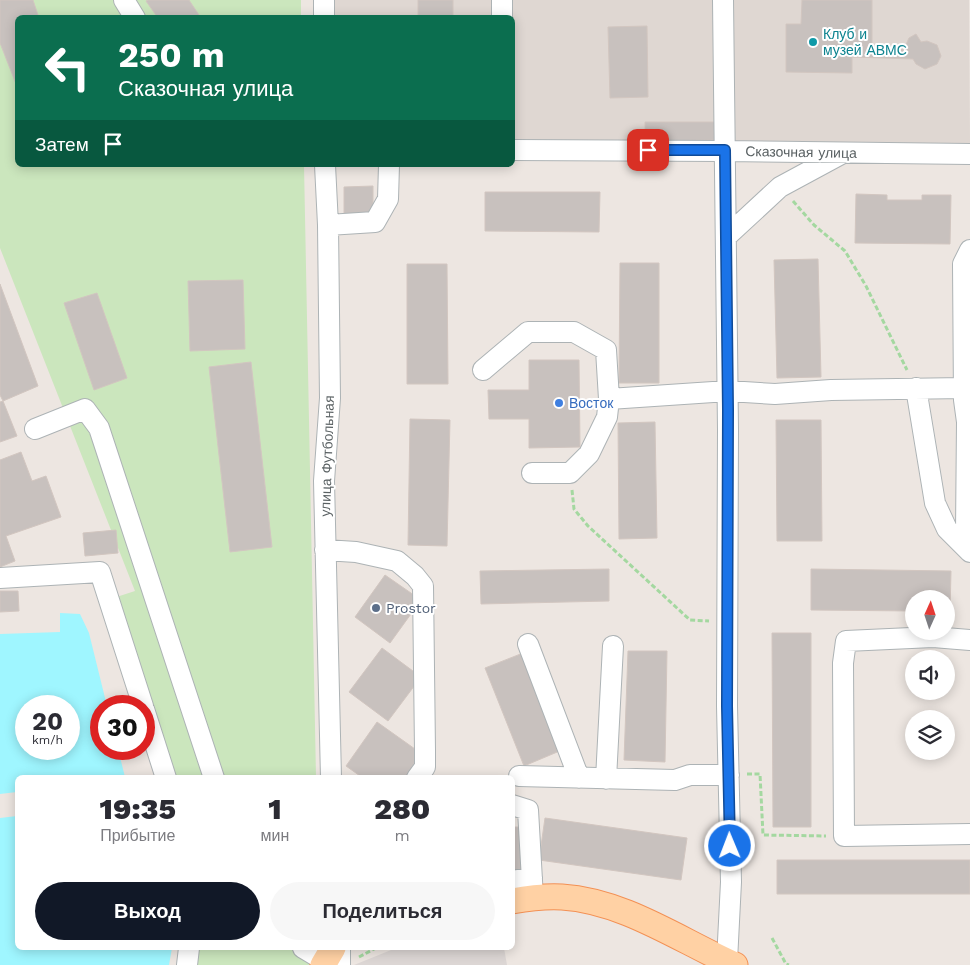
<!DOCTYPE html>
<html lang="ru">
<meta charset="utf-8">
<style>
:root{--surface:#fff;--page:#f7f7f7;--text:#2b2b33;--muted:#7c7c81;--accent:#111827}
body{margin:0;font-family:"Work Sans",sans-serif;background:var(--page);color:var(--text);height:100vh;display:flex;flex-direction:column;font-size:19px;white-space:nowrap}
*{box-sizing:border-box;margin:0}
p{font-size:16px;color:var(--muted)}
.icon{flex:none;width:28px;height:28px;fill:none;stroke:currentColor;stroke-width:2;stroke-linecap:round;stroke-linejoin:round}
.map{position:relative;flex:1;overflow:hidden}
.side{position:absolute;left:15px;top:775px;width:500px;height:175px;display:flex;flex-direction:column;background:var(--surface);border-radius:8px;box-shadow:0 2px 12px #0003}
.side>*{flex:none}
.top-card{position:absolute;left:15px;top:15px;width:500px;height:152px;border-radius:8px;box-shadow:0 2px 12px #0003;background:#0b6e4f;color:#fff;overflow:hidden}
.needle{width:32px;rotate:3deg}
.buttons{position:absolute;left:905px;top:590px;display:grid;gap:10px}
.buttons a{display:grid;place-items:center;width:50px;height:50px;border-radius:50%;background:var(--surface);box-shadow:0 2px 12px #0003;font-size:25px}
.speed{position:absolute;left:15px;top:695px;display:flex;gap:10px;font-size:25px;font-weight:700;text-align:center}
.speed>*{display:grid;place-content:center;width:65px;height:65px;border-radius:50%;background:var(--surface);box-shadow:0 2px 12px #0003;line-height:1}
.speed small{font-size:12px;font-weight:400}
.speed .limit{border:8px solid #d22;background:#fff;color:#111}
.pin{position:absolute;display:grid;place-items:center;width:42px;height:42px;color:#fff;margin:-21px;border-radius:10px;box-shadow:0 2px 8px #0006}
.me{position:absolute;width:55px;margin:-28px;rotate:359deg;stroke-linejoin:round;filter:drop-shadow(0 0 4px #0008)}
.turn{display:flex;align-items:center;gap:18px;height:105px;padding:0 20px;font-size:22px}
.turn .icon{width:65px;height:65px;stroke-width:2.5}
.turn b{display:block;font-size:35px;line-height:42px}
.then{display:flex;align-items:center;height:48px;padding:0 20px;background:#0003;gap:10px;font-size:19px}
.eta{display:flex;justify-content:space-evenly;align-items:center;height:85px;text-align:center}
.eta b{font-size:30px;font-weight:800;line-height:35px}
.button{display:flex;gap:10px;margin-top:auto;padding:10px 20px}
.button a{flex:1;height:58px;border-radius:30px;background:var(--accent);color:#fff;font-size:20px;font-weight:800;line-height:58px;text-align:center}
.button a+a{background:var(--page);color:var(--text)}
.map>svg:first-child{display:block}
</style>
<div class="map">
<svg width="970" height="965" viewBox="0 0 970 965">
<rect width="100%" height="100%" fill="#ede6e1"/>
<!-- industrial -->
<path fill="#dcd6d4" d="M396,948H504L507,965H354Z"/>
<!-- education -->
<path fill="#dfd7d2" d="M323,0H969L970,143L513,142L512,18L323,17Z"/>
<!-- green -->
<path fill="#cbe6bd" d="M0,0H301V17L18,18V165H304L316,777H156L101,602L135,591L0,248Z
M194,948H314L310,965H194Z"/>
<!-- water -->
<path fill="#9ff6ff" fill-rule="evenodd" d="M60,613L80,614L89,633L107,706H101V749H118L125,777L18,778L17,792L0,794V634L60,632ZM26,706H69V749H26Z
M17,816L18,948H172L169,965H0V818Z"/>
<!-- building -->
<path fill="#c8c1be" stroke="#d2c6c0" d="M0,0H33L39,18H18V89L0,43Z
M148,0H189L201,18H158L146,1Z
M418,0H453V18H418Z
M802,0H872V49H904L909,38L916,34L921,42L927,41L937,45L941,56L937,64L925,69L916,64L913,59L852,57V73L786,72V24H801Z
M647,26L648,97L610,98L608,27Z
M645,122H718V140L645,141Z
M373,186V214L344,215V187Z
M485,192H600L599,232L485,231Z
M856,194L887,195V200H922V195H951L950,244L855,243Z
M818,259L821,377L777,378L774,260Z
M620,263H659V383H619Z
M407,264H447L448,384H407Z
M243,280L245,349L190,351L188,281Z
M0,284L38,386L3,401L0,395Z
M97,293L127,378L94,390L64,303Z
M529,360H579L580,447L529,448V419H489L488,390H529Z
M251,362L272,547L230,552L209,367Z
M3,401L17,436L0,442V402Z
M410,419L450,420L447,546L408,545Z
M776,420H821L822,541H777Z
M655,422L657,538L619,539L618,423Z
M21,452L32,481L46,476L61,517L6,536L15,561L0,567V460Z
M116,530L118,553L85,556L83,533Z
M609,569V601L481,604L480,571Z
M811,569L951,571L950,612H946V599H914V611L811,610Z
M385,575L421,600L390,643L355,617Z
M0,591H18L19,611L0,612Z
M772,633H811V827H773Z
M382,648L421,677L388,721L349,692Z
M628,651H667L665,762L624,760Z
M523,653L562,750L524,766L485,668Z
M377,722L422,754L406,778H363L346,766Z
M545,818L687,838L681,880L539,860Z
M512,827H525L523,874H512Z
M777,860H970V894H777Z"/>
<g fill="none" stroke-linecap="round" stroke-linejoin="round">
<!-- minor casing -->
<g stroke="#adb3b5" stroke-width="22">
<path id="minor" d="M124,0L135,18
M324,0V18
M723,0L728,429L727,706L731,882L727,961
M502,18V0
M512,150L725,151L970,154
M325,165L328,225L330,398L324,481L331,778
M328,225L375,222L388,199L389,165
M726,237L780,187L843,153
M970,250L963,264L964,400L967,422L966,532L970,548
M483,370L528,332H574L606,350L609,399
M916,388L935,503L947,529L970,552
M35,429L85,409L99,428L214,778
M532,473H570L589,454L607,417L609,399L728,391L775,394L831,390L964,388
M325,550L356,552L397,561L415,576L423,586L425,751V767L417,778
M0,578L100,572L143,706
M970,640L933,637L846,641L843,663L844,836L970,834
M528,644L579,778
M144,709L166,778
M519,776L675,780L690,775H729
M606,779L613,646
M512,805L528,810L533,898
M512,881L532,878
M303,948L325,961
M187,965L189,948
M340,965V948"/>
</g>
<!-- major casing -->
<g stroke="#f39054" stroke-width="27">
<path id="major" d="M512,901C529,898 545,896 562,897C624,901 679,940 735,965
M323,965L333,948"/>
</g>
<!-- path -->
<path stroke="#a4d8a0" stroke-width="3" stroke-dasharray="5 2.5" stroke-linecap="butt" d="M793,201L814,225L845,251L866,286L907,370
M572,490L574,509L588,526L690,620L709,621
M747,774H760L763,835L826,836
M772,938L786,964L789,965
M359,957L376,948"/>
<!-- minor -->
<use href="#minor" stroke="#fff" stroke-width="20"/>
<!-- major -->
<use href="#major" stroke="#ffd1a4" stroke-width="25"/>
</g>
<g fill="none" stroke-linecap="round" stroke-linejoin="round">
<!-- route casing -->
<g stroke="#114b97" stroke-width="12">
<path id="route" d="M648,150H725L728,410L727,706L730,846"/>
</g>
<!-- route -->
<use href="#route" stroke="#1a73e8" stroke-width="9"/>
</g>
<!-- markers -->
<circle fill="#0f9aa8" stroke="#fff" stroke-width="2" cx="813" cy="42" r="5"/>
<circle fill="#3f7fe0" stroke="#fff" stroke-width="2" cx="559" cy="403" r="5"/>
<circle fill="#5c6f8a" stroke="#fff" stroke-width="2" cx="376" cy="608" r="5"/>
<g text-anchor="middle" stroke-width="4" stroke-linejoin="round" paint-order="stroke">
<!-- culture labels -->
<g font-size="14" fill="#0d838f" stroke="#fff" text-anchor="start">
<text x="823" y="39">Клуб и<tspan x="823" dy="16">музей АВМС</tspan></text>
</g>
<!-- street labels -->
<g font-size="14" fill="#5a6163" stroke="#fff">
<text transform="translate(801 152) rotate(1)" y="5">Сказочная улица</text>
<text transform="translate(327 456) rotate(-88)" y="5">улица Футбольная</text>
</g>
<!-- shop labels -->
<g font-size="14" fill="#366cbe" stroke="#fff" text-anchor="start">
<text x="569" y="408">Восток</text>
</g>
<!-- service labels -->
<g font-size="14" fill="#4e5e75" stroke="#fff" text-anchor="start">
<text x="386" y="613">Prostor</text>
</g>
</g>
</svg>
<div class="buttons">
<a><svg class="needle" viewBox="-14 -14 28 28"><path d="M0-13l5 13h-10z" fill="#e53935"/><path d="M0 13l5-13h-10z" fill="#7c7c81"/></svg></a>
<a><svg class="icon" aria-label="sound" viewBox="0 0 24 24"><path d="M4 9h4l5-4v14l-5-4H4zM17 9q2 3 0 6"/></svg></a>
<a><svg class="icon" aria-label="layers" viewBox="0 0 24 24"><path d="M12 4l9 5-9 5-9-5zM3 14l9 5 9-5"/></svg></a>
</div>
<div class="speed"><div>20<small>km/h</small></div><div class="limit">30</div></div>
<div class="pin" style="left:648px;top:150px;background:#d93025"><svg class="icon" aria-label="arrive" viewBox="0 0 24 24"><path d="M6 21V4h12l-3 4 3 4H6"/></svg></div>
<svg class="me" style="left:730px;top:846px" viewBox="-20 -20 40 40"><circle r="17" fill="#1a73e8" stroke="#fff" stroke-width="3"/><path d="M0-11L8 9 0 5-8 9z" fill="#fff"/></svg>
<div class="top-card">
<div class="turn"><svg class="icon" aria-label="left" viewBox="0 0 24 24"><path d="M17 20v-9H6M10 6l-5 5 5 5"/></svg><div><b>250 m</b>Сказочная улица</div></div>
<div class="then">Затем<svg class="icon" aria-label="arrive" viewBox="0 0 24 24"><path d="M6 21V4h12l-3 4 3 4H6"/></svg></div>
</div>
<section class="side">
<div class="eta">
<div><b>19:35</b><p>Прибытие</p></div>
<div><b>1</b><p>мин</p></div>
<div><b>280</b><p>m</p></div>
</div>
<div class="button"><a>Выход</a><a>Поделиться</a></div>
</section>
</div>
